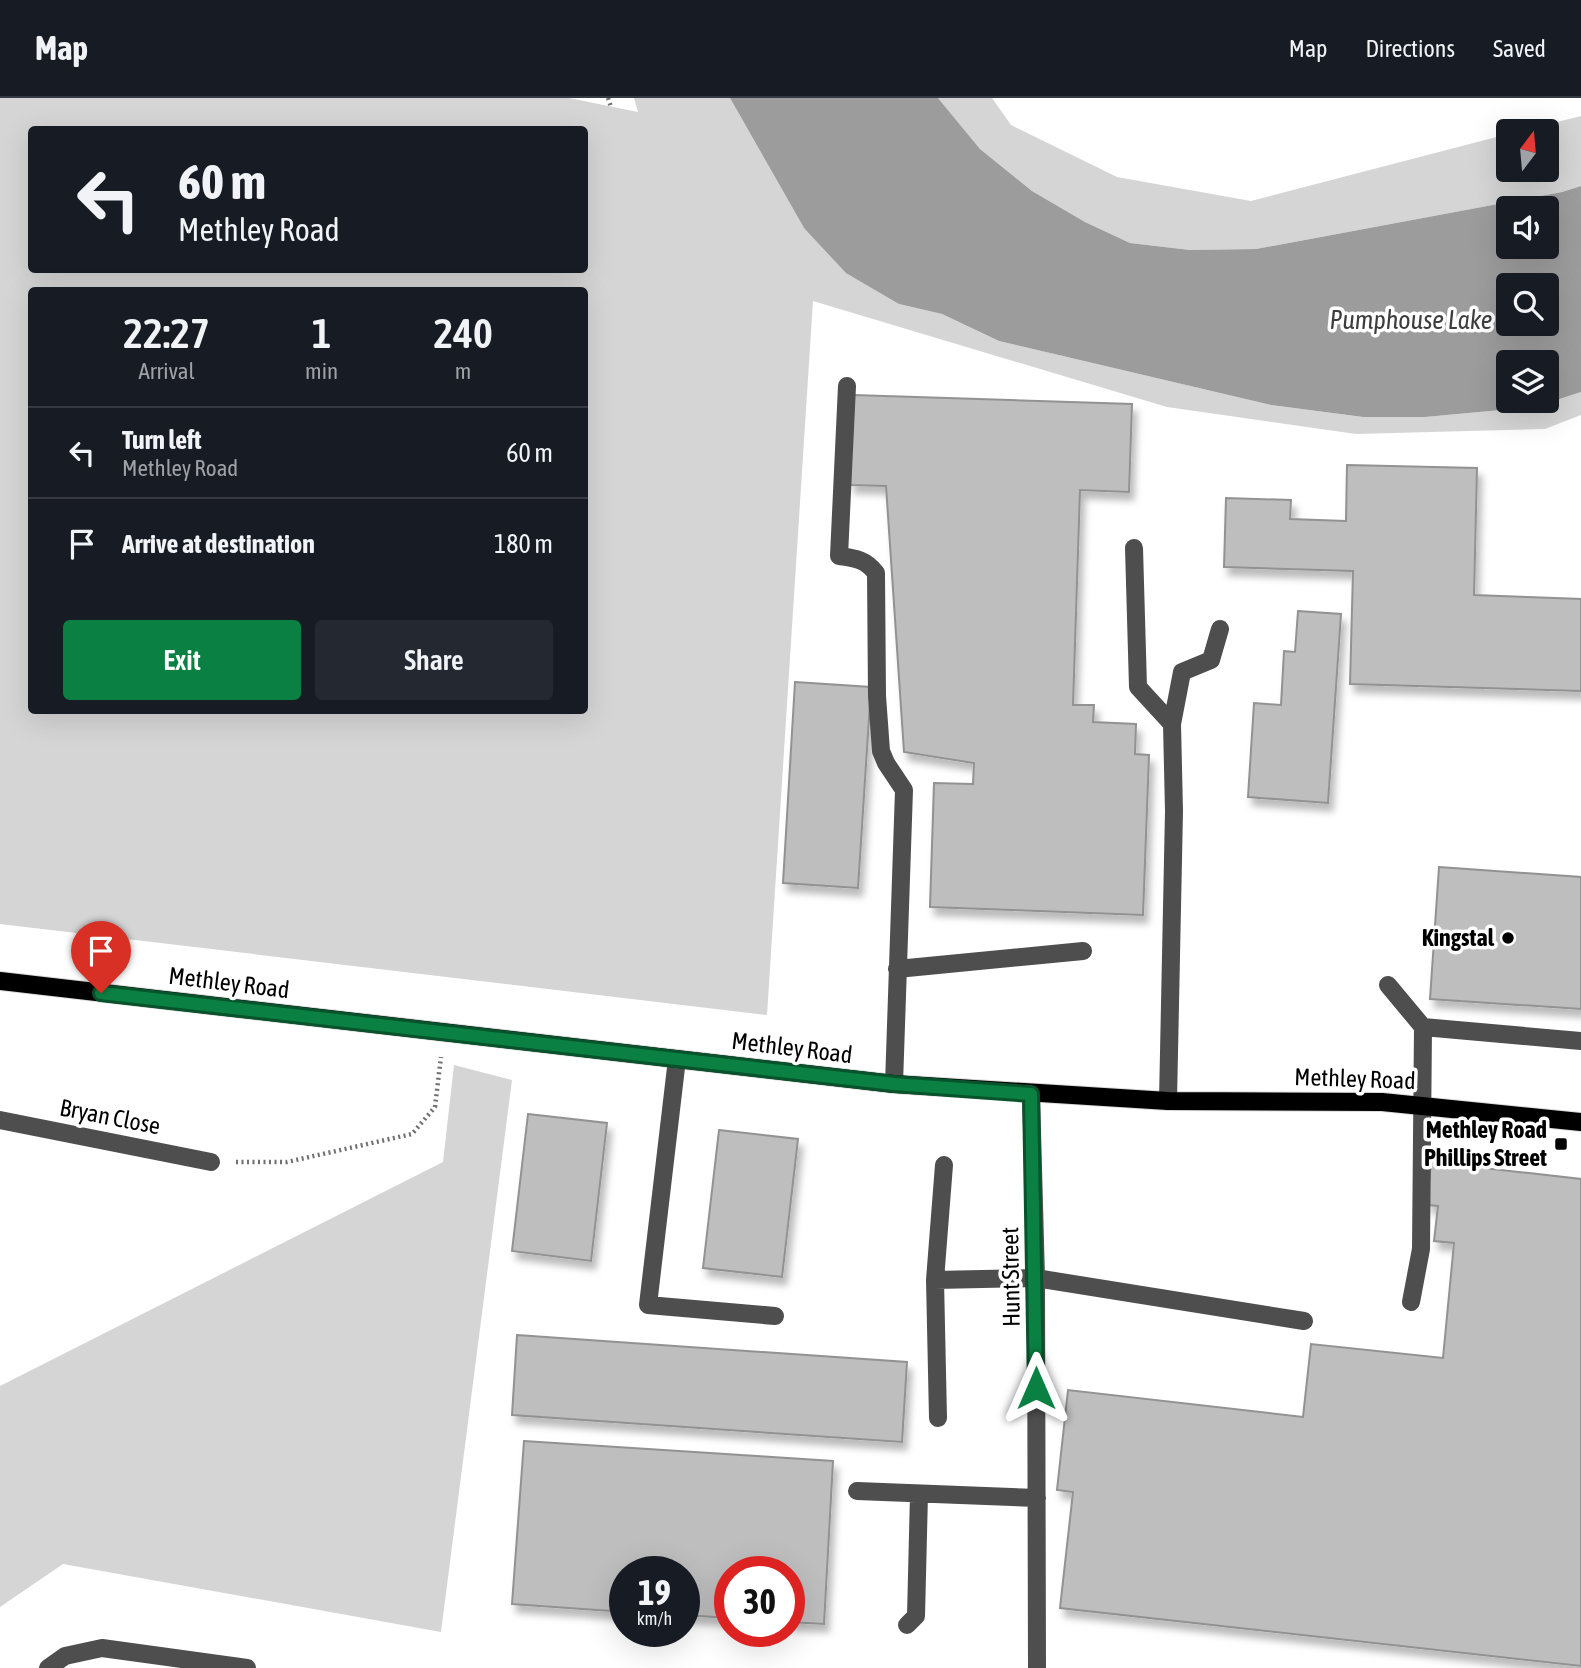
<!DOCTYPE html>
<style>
:root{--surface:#171b24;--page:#242831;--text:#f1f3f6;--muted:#9ea1a6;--line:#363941;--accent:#0b8043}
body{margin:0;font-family:"Asap Condensed",sans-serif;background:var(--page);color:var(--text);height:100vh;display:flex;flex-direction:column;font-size:26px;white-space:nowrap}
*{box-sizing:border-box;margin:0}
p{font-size:23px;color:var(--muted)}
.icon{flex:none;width:38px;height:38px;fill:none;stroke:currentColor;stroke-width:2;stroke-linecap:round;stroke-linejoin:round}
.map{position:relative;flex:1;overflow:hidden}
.side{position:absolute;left:28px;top:189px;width:560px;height:427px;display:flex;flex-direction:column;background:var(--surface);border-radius:7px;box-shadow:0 7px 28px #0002}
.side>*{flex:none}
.hud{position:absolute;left:28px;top:28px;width:560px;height:147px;border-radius:7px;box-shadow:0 7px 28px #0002;background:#171b24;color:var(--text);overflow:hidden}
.needle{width:46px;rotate:16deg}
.fabs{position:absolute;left:1496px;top:21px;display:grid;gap:14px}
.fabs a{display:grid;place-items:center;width:63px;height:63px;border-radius:7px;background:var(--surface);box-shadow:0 7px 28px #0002;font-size:35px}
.speed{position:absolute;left:609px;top:1458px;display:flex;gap:14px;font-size:35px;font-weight:700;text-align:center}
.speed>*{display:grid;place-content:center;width:91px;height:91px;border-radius:50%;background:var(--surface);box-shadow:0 7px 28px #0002;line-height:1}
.speed small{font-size:18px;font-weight:400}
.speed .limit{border:10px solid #d22;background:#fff;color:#111}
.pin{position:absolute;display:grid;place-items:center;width:60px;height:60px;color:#fff;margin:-72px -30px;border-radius:50% 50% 50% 0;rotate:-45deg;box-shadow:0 0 7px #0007}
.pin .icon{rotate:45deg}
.me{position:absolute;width:77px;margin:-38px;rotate:0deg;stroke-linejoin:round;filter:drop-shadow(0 0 5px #0008)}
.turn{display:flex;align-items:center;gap:24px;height:147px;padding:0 35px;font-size:32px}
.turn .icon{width:91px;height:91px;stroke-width:2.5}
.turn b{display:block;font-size:49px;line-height:60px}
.eta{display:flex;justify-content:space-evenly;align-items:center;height:119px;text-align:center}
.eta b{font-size:42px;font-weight:600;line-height:49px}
.action{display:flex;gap:14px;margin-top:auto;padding:14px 35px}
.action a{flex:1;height:80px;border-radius:7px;background:var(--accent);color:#fff;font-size:28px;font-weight:600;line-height:80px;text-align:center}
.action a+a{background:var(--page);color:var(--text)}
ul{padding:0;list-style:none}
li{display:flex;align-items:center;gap:21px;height:91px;padding:0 35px;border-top:2px solid var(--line)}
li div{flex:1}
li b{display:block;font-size:26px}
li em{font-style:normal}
header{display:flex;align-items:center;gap:42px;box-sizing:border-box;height:98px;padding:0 35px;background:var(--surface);border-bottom:2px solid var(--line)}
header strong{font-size:33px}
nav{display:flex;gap:38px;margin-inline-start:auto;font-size:24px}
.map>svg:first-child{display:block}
</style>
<header>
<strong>Map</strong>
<nav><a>Map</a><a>Directions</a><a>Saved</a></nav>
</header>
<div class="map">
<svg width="1581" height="1570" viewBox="0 0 1581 1570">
<defs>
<filter id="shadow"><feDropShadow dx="4.5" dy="8" stdDeviation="3.5" flood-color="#0004"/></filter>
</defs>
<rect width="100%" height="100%" fill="#fff"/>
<!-- green -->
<path fill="#d5d5d5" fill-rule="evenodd" d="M0,0H569L638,14L634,0H730L804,130L899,206L942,216L999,243L1271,307L1363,319H1425L1535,309L1581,294V317L1545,331L1356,336L1167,309L813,203L767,917L0,826ZM32,32H584V172H32ZM32,192H584V612H32Z
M938,0H992L1011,27L1117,79L1251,103L1508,36V72H1547V33H1521L1581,18V88L1562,94L1256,151L1190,152L1130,145L1085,124L1032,93L980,51Z
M454,967L512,982L441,1534L63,1466L0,1509V1288L443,1064Z"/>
<!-- water -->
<path fill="#9c9c9c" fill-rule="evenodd" d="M730,0H938L980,51L1032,93L1085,124L1130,145L1190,152L1256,151L1562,94L1581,88V294L1535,309L1425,319H1363L1271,307L999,243L942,216L899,206L846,175L804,130ZM1508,110H1547V149H1508ZM1508,187H1547V226H1508ZM1508,264H1547V303H1508Z"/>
<!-- building -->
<path fill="#bebebe" stroke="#929292" stroke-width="2" filter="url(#shadow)" d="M853,297L1132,306L1129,394L1080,392L1073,607H1094L1093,624L1136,626L1135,656L1149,657L1143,817L930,809L934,685L973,686L974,665L904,654L886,388L850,387Z
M1347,367L1477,370L1474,497L1581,501V593L1350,586L1353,473L1224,469L1226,400L1291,402L1290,421L1346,423Z
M1298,513L1341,516L1328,705L1248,699L1254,605L1281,607L1284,553L1295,554Z
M795,584L871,589L858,790L783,785Z
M1439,769L1581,779V911L1430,901Z
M528,1016L607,1025L591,1163L512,1153Z
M719,1032L798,1041L782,1179L703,1170Z
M1431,1064L1581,1081V1568L1060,1510L1073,1394L1057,1392L1068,1292L1303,1319L1311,1246L1443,1260L1454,1145L1434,1143L1438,1108L1427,1107Z
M517,1237L907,1264L902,1344L512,1317Z
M524,1343L833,1363L824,1526L789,1524V1474H730V1520L684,1517V1474H625V1514L512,1506Z"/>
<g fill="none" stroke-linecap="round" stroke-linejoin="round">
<!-- major casing -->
<g stroke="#dbdbdb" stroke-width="20">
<path id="major" d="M0,883L894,986L1168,1003L1382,1004L1581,1024"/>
</g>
<!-- path -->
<path stroke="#707070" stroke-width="4.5" stroke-dasharray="2 3.5" stroke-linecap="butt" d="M608,0L611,9
M236,1064H287L412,1036L435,1009L441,959"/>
<!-- minor -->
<path stroke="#4e4e4e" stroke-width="18" d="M847,288L839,458C856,460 866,462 876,475L877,598L881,653L886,665L904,692L894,986
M1134,450L1138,589L1172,626L1174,713L1168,1003
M1172,626L1182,574L1211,562L1220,531
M897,871L1083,853
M1388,887L1423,929L1421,1151L1411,1204
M1423,929L1581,943
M677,961L648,1207L775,1218
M1031,996L1036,1180L1037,1570
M0,1022L211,1064
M944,1067L935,1182L1036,1180L1304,1223
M935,1182L938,1320
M857,1393L1037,1400
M907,1527L916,1518L919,1396
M48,1570L65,1558L102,1550L247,1570"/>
<!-- major -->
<use href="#major" stroke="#000" stroke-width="18"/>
</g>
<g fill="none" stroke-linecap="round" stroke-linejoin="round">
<!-- route casing -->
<g stroke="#07532c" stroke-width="18">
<path id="route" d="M101,895L894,986L1031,996L1036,1290"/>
</g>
<!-- route -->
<use href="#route" stroke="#0b8043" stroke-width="12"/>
</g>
<!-- markers -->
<g fill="#000" stroke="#fff" stroke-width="2.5">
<circle cx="1508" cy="840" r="7"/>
<rect x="1554" y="1039" width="14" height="14" rx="3.5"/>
</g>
<g text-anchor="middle" stroke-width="7" stroke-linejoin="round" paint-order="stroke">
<!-- poi labels -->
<g font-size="24" font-weight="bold" fill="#000" stroke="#fff" text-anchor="end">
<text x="1494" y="848">Kingstal</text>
<text x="1547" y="1040">Methley Road<tspan x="1547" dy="28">Phillips Street</tspan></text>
</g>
<!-- street labels -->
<g font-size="24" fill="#000" stroke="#fff">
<text transform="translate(229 885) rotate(7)" y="8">Methley Road</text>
<text transform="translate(792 950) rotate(7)" y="8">Methley Road</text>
<text transform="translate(1355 981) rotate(2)" y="8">Methley Road</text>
<text transform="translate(110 1019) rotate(11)" y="8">Bryan Close</text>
<text transform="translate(1011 1179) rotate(-91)" y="8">Hunt Street</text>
</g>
<!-- water labels -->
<g font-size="26" font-style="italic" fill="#3d3d3d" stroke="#fff">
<text x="1411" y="231">Pumphouse Lake</text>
</g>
</g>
</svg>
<div class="fabs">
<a><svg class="needle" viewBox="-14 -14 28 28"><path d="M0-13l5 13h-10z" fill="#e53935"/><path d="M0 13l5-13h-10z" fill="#9ea1a6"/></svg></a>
<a><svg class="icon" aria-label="sound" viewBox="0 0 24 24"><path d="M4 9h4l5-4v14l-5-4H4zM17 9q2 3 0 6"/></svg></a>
<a><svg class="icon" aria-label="search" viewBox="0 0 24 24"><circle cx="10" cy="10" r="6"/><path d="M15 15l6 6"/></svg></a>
<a><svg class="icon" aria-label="layers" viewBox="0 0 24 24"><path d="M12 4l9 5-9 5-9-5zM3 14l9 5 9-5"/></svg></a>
</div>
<div class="speed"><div>19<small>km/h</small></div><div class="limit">30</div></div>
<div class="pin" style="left:101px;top:895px;background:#d93025"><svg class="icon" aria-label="arrive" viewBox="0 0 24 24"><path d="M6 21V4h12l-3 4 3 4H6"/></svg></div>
<svg class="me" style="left:1036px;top:1290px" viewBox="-20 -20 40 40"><path d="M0-17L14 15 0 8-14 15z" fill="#0b8043" stroke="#fff" stroke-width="4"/></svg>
<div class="hud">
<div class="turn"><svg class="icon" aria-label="left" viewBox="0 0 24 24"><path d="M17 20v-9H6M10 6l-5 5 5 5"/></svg><div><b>60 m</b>Methley Road</div></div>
</div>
<section class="side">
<div class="eta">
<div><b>22:27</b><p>Arrival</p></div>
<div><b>1</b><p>min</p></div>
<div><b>240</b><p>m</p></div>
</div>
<ul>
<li><svg class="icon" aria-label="left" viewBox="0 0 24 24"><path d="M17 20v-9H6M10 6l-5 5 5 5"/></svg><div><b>Turn left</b><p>Methley Road</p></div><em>60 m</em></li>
<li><svg class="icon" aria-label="arrive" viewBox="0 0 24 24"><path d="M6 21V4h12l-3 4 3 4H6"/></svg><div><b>Arrive at destination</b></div><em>180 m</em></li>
</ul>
<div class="action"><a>Exit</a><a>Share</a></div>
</section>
</div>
